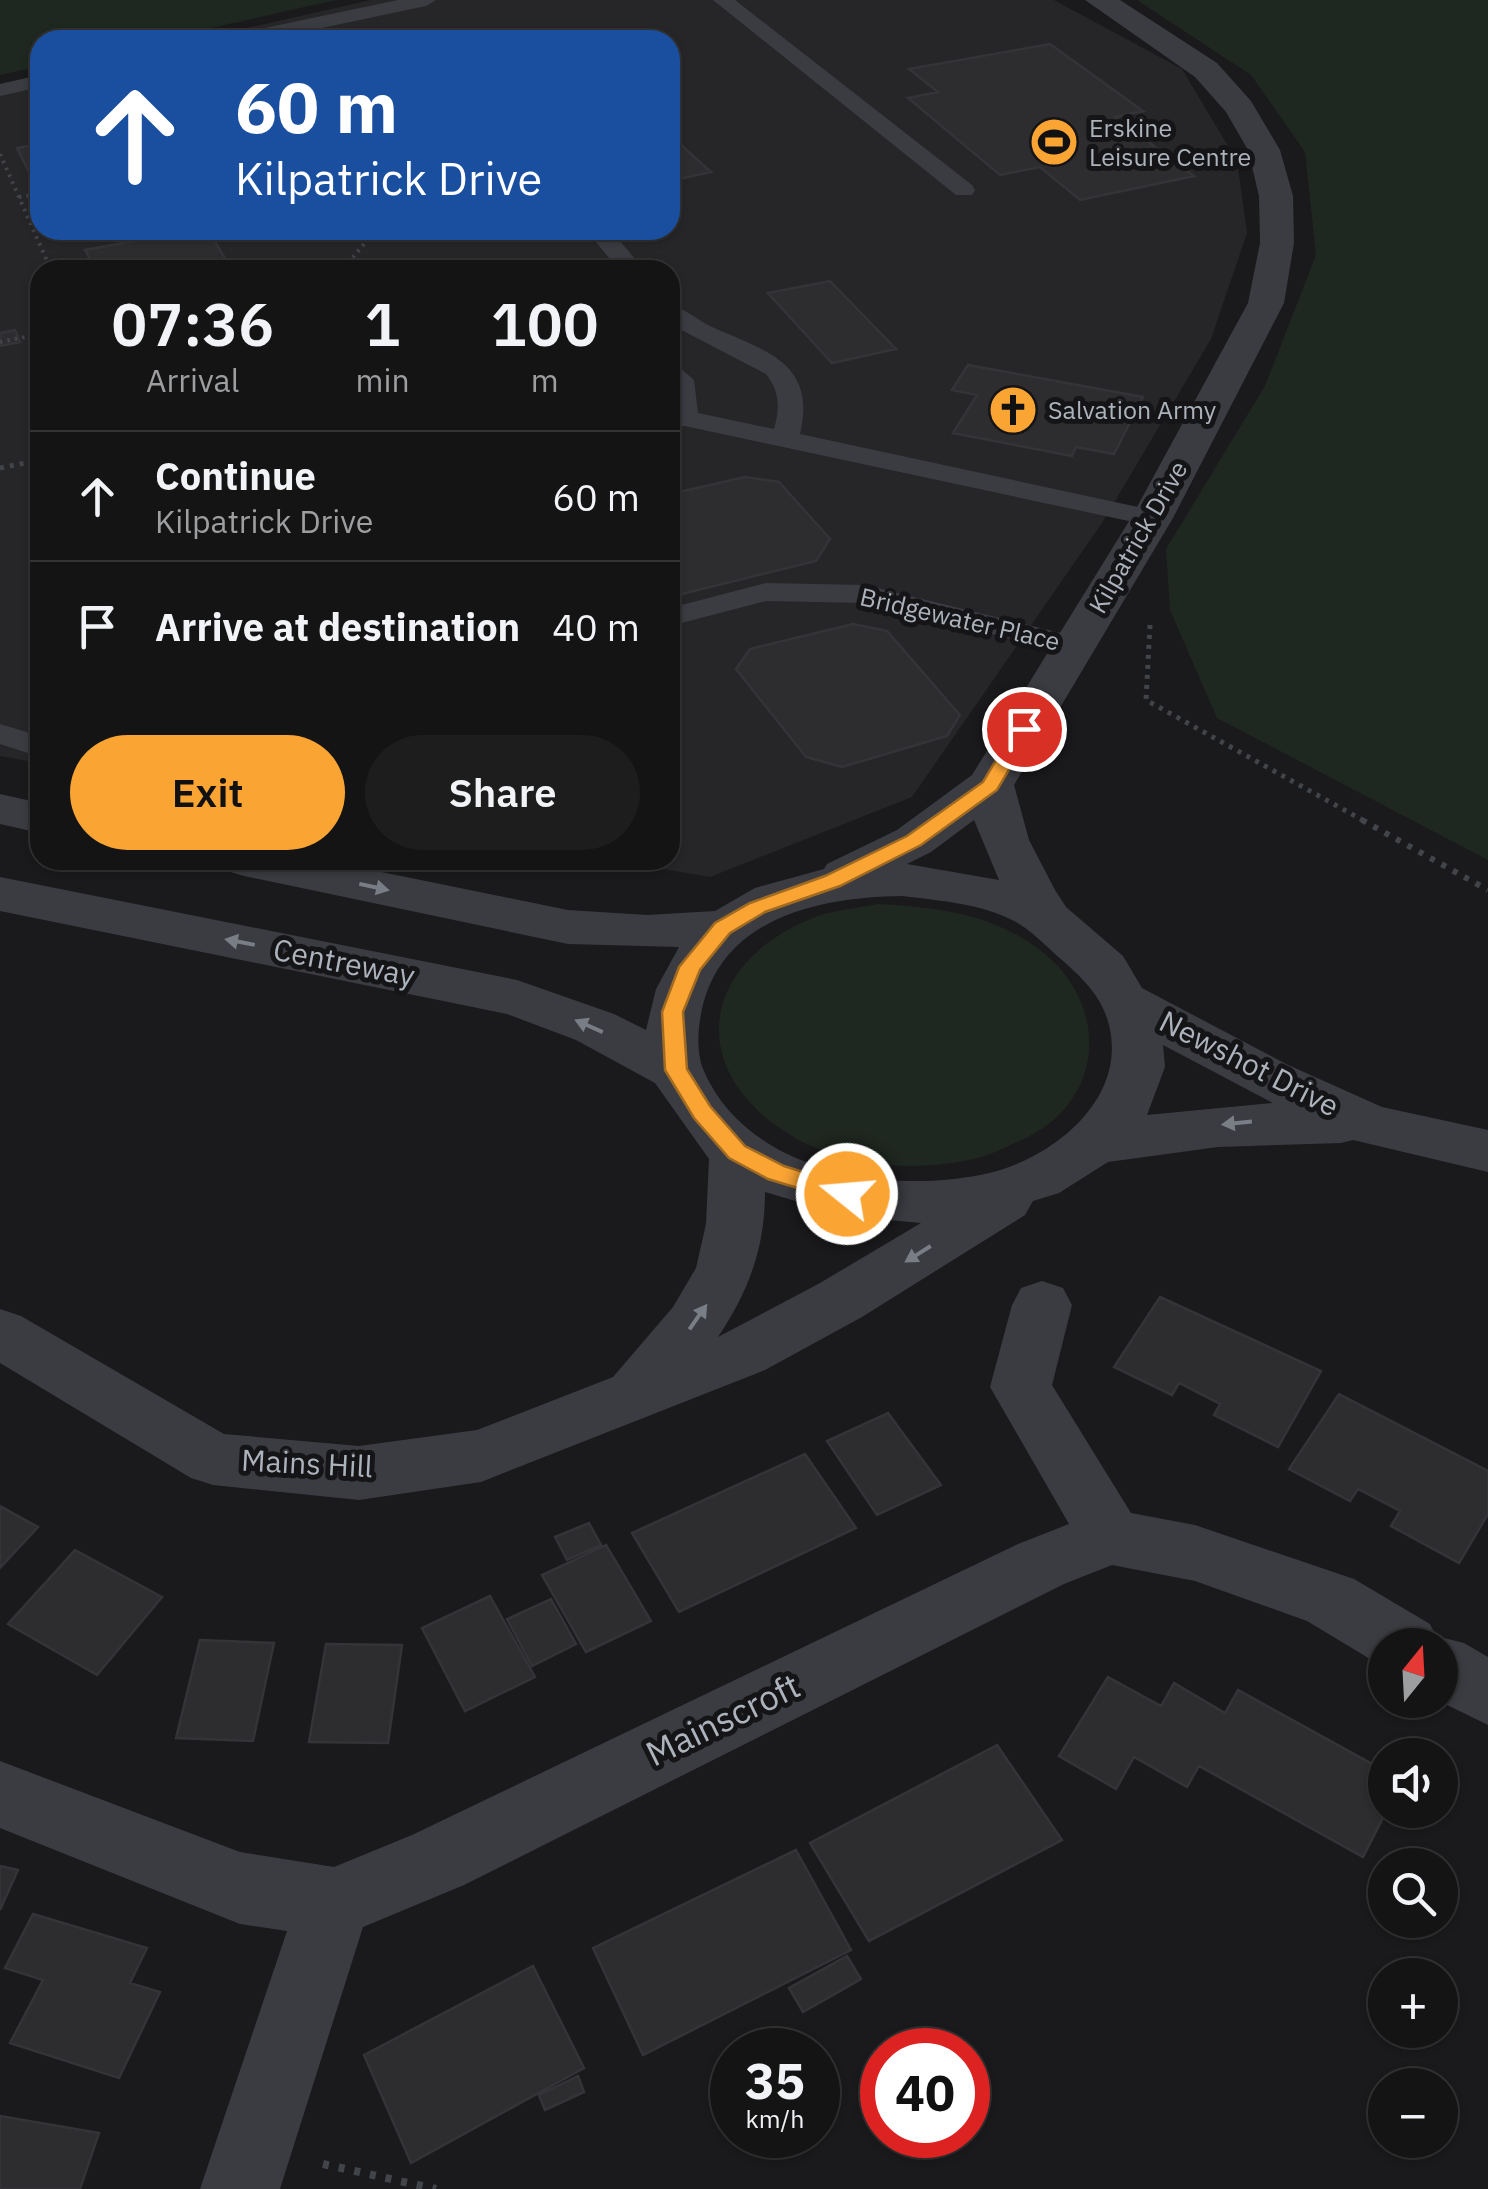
<!DOCTYPE html>
<meta charset="utf-8">
<style>
:root{--surface:#141415;--page:#1d1d1e;--text:#f1f3f6;--muted:#9d9ea0;--line:#333334;--accent:#faa434}
body{margin:0;font-family:"IBM Plex Sans",sans-serif;background:var(--page);color:var(--text);height:100vh;display:flex;flex-direction:column;font-size:38px;white-space:nowrap}
*{box-sizing:border-box;margin:0}
p{font-size:32px;color:var(--muted)}
.icon{flex:none;width:55px;height:55px;fill:none;stroke:currentColor;stroke-width:2;stroke-linecap:round;stroke-linejoin:round}
.map{position:relative;flex:1;overflow:hidden}
.panel{position:absolute;left:30px;top:260px;width:650px;height:610px;display:flex;flex-direction:column;background:var(--surface);border-radius:30px;box-shadow:0 2px 8px #0004,0 0 0 2px var(--line)}
.panel>*{flex:none}
.guide{position:absolute;left:30px;top:30px;width:650px;height:210px;border-radius:30px;box-shadow:0 2px 8px #0004,0 0 0 2px var(--line);background:#1a4fa0;color:#fff;overflow:hidden}
.needle{width:65px;rotate:18deg}
.fabs{position:absolute;left:1368px;top:1628px;display:grid;gap:20px}
.fabs a{display:grid;place-items:center;width:90px;height:90px;border-radius:50%;background:var(--surface);box-shadow:0 2px 8px #0004,0 0 0 2px var(--line);font-size:50px}
.speed{position:absolute;left:710px;top:2028px;display:flex;gap:20px;font-size:50px;font-weight:700;text-align:center}
.speed>*{display:grid;place-content:center;width:130px;height:130px;border-radius:50%;background:var(--surface);box-shadow:0 2px 8px #0004,0 0 0 2px var(--line);line-height:1}
.speed small{font-size:25px;font-weight:400}
.speed .limit{border:15px solid #d22;background:#fff;color:#111}
.pin{position:absolute;display:grid;place-items:center;width:85px;height:85px;color:#fff;margin:-42px;border:5px solid #fff;border-radius:50%;box-shadow:0 2px 10px #0007}
.me{position:absolute;width:110px;margin:-55px;rotate:287deg;stroke-linejoin:round;filter:drop-shadow(0 0 8px #0008)}
.turn{display:flex;align-items:center;gap:35px;height:210px;padding:0 40px;font-size:45px}
.turn .icon{width:130px;height:130px;stroke-width:2.5}
.turn b{display:block;font-size:70px;line-height:85px}
.eta{display:flex;justify-content:space-evenly;align-items:center;height:170px;text-align:center}
.eta b{font-size:60px;font-weight:600;line-height:70px}
.cta{display:flex;gap:20px;margin-top:auto;padding:20px 40px}
.cta a{flex:1;height:115px;border-radius:60px;background:var(--accent);color:#111;font-size:40px;font-weight:600;line-height:115px;text-align:center}
.cta a+a{background:var(--page);color:var(--text)}
ul{padding:0;list-style:none}
li{display:flex;align-items:center;gap:30px;height:130px;padding:0 40px;border-top:2px solid var(--line)}
li div{flex:1}
li b{display:block;font-size:38px}
li em{font-style:normal}
.map>svg:first-child{display:block}
</style>
<div class="map">
<svg width="1488" height="2189" viewBox="0 0 1488 2189">
<rect width="100%" height="100%" fill="#1a1a1c"/>
<!-- built -->
<path fill="#262629" d="M371,0H1054L1182,69L1237,161L1247,233L1211,339L1102,523L912,797L710,877L610,860H670V270H40V763L0,756V84L40,75V230H670V40H194Z"/>
<!-- green -->
<path fill="#1f2820" d="M0,0H336L157,40H40V66L0,75Z
M1137,0H1488V860L1217,718L1170,610L1166,549L1265,386L1316,255L1305,152L1251,75Z
M877,904C934,907 989,913 1036,947C1112,1001 1107,1104 1019,1141C1005,1147 991,1155 977,1158C919,1173 843,1167 792,1136C681,1069 702,959 818,916C836,910 858,908 877,904Z"/>
<!-- building -->
<path fill="#2d2d30" stroke="#343438" stroke-width="2.5" d="M1050,44L1143,111L1115,117L1194,176L1080,200L1040,167L1000,175L908,98L938,92L909,69Z
M670,135L711,172L670,181Z
M40,144V194L17,148Z
M58,230H122L63,241Z
M194,230H208L232,270H96L85,250Z
M830,281L896,349L832,363L768,293Z
M15,330L20,342L0,346V333Z
M968,365L1143,397L1114,454L1076,447L1072,456L953,433L977,395L952,390Z
M745,477L779,482L830,539L816,561L670,597V494Z
M853,624L887,631L960,715L947,736L842,767L806,757L736,669L750,649Z
M1160,1297L1321,1371L1278,1447L1214,1415L1220,1404L1179,1383L1172,1395L1114,1367Z
M1339,1394L1488,1471V1514L1459,1563L1391,1526L1400,1511L1358,1489L1350,1501L1289,1469Z
M888,1413L941,1485L877,1515L827,1441Z
M805,1454L856,1528L679,1612L632,1533Z
M0,1506L38,1527L0,1568Z
M589,1523L601,1545L567,1560L555,1537Z
M606,1545L651,1621L586,1652L542,1575Z
M75,1550L162,1597L97,1675L8,1624Z
M490,1596L535,1677L465,1711L422,1628Z
M551,1599L576,1644L532,1666L507,1619Z
M200,1640L274,1643L253,1741L176,1738Z
M326,1644L402,1645L388,1743L309,1742Z
M1108,1677L1161,1706L1174,1683L1225,1713L1238,1690L1385,1771L1387,1810L1363,1857L1199,1766L1187,1787L1134,1757L1116,1789L1059,1756Z
M997,1745L1062,1840L869,1941L810,1843Z
M796,1850L851,1950L643,2055L593,1948Z
M0,1866L18,1870L0,1910Z
M33,1914L147,1948L130,1983L160,1992L119,2078L10,2043L43,1980L5,1968Z
M847,1956L861,1979L803,2012L789,1988Z
M533,1966L584,2068L411,2163L364,2055Z
M578,2076L584,2092L545,2110L539,2095Z
M0,2116L99,2133L80,2189H0Z"/>
<g fill="none" stroke-linecap="round" stroke-linejoin="round">
<!-- path-far3 -->
<path stroke="#414449" stroke-width="4" stroke-dasharray="2.5 5" stroke-linecap="butt" d="M0,154L51,270
M19,197L40,194
M311,270L348,263L364,244
M0,342L40,334"/>
<!-- path-far2 -->
<path stroke="#414449" stroke-width="5" stroke-dasharray="4 6" stroke-linecap="butt" d="M0,468L40,460
M1150,625L1146,700L1366,822"/>
<!-- path-far1 -->
<path stroke="#414449" stroke-width="6" stroke-dasharray="5 8" stroke-linecap="butt" d="M1362,820L1488,890"/>
<!-- path -->
<path stroke="#414449" stroke-width="8" stroke-dasharray="6 10" stroke-linecap="butt" d="M323,2164L436,2189"/>
<!-- service -->
<path fill="#3b3c42" fill-rule="evenodd" d="M398,0H436L426,6L265,40H226L236,34Z
M713,0H735L972,185L975,190L972,195H956Z
M40,75V87L0,96V84Z
M586,230H611L644,270H619Z
M670,305C685,308 697,320 712,327C766,351 817,363 800,434L1152,510L1162,512L1166,518L1162,524L1152,526L685,426L670,427V364L679,367L694,380L698,413L774,429C780,408 780,392 766,374L670,324Z
M766,583L865,585L1085,639L1089,645L1085,651L1074,654L865,603L766,601L670,626V608Z
M0,724L40,736V757L0,744Z"/>
<!-- minor -->
<path fill="#3b3c42" fill-rule="evenodd" d="M1042,1281L1063,1288L1072,1305L1052,1385L1131,1513L1195,1525L1354,1579L1430,1624L1436,1636L1464,1643L1488,1657V1725L1437,1700L1440,1645H1385V1668L1307,1621L1195,1581L1112,1565L1064,1584L464,1885L363,1927L280,2189H200L287,1931L240,1924L0,1828V1761L240,1852L334,1867L412,1835L1018,1544L1069,1524L990,1387L1012,1305L1021,1288Z"/>
<!-- tertiary -->
<path fill="#3b3c42" fill-rule="evenodd" d="M1085,0H1120L1217,63L1251,101L1280,150L1293,196L1294,243L1284,303L1173,518L1014,785L1029,840L1055,890L1066,907L1123,956L1142,988L1286,1064L1382,1107L1488,1130V1172L1353,1140L1341,1143L1218,1147L1108,1162L1059,1193L1033,1201L1025,1215L862,1317L765,1370L481,1482L359,1500L213,1485L191,1478L0,1363V1309L21,1316L224,1434L359,1446L477,1430L613,1377L673,1307L696,1268L706,1224L709,1159L655,1083L576,1040L507,1014L0,911V877L517,980L614,1014L646,1030L656,989L679,947L568,944L244,876L227,871L219,860H323L568,910L647,915L715,911L755,888L824,869L827,864L897,830L972,775L1131,518L1248,303L1260,243L1259,196L1248,150L1226,112L1195,77ZM974,820L999,880L907,864L931,852ZM903,896C940,901 980,903 1014,921C1029,929 1042,942 1055,954C1076,972 1098,991 1107,1018C1133,1098 1050,1162 980,1175C883,1194 746,1171 703,1069C696,1051 698,1027 702,1009C723,916 822,897 903,896ZM1163,1045L1273,1103L1147,1115L1165,1067ZM765,1192L846,1216L921,1223L820,1283L718,1337C749,1291 765,1247 765,1192Z
M0,794L40,803V833L0,824Z"/>
</g>
<!-- one-way arrows -->
<defs><path id="oneway-solid" d="M-6-.8H1V-3.2L6.5 0L1 3.2V.8H-6Z" transform="scale(2.5)"/></defs>
<g fill="#797d85">
<use href="#oneway-solid" transform="translate(374 887) rotate(12)"/>
<use href="#oneway-solid" transform="translate(240 942) rotate(-169)"/>
<use href="#oneway-solid" transform="translate(589 1026) rotate(-156)"/>
<use href="#oneway-solid" transform="translate(1237 1123) rotate(174)"/>
<use href="#oneway-solid" transform="translate(918 1254) rotate(148)"/>
<use href="#oneway-solid" transform="translate(698 1317) rotate(-55)"/>
</g>
<!-- route -->
<path fill="#faa434" stroke="#a26b22" stroke-width="2.5" d="M1024,723L1033,729L997,790L921,845L840,886L765,912L730,933L700,970L683,1012L687,1069L710,1106L745,1146L784,1166L855,1188L859,1194L847,1203L768,1179L729,1158L694,1118L665,1070L662,1012L679,967L715,923L750,903L825,876L907,836L983,782L1017,725Z"/>
<!-- icons -->
<defs>
<g id="stadium-disc" transform="scale(2.5)"><circle r="9.5" fill="#faa434" stroke="#151517"/><path d="M0-5a6.5 5 0 1 0 0 10a6.5 5 0 1 0 0-10ZM-3.5-1.8h7v3.6h-7Z" fill="#111"/></g>
<g id="church-disc" transform="scale(2.5)"><circle r="9.5" fill="#faa434" stroke="#151517"/><path d="M-1.2-6h2.4v3.5h3.3v2.4h-3.3V6h-2.4V-.1h-3.3v-2.4h3.3Z" fill="#111"/></g>
</defs>
<g fill-rule="evenodd">
<use href="#stadium-disc" x="1054" y="142"/>
<use href="#church-disc" x="1013" y="410"/>
</g>
<g text-anchor="middle" stroke-width="10" stroke-linejoin="round" paint-order="stroke">
<!-- far-poi labels -->
<g font-size="25" fill="#acb3bc" stroke="#151517" text-anchor="start">
<text x="1089" y="137">Erskine<tspan x="1089" dy="29">Leisure Centre</tspan></text>
<text x="1048" y="419">Salvation Army</text>
</g>
<!-- far-street labels -->
<g font-size="25" fill="#acb3bc" stroke="#151517">
<text transform="translate(1138 537) rotate(-60)" y="9">Kilpatrick Drive</text>
<text transform="translate(960 619) rotate(13)" y="9">Bridgewater Place</text>
</g>
<!-- street labels -->
<g font-size="30" fill="#acb3bc" stroke="#151517">
<text transform="translate(344 963) rotate(11)" y="10">Centreway</text>
<text transform="translate(1249 1064) rotate(27)" y="10">Newshot Drive</text>
<text transform="translate(307 1464) rotate(3)" y="10">Mains Hill</text>
</g>
<!-- near-street labels -->
<g font-size="35" fill="#acb3bc" stroke="#151517">
<text transform="translate(723 1720) rotate(-26)" y="12">Mainscroft</text>
</g>
</g>
</svg>
<div class="fabs">
<a><svg class="needle" viewBox="-14 -14 28 28"><path d="M0-13l5 13h-10z" fill="#e53935"/><path d="M0 13l5-13h-10z" fill="#9d9ea0"/></svg></a>
<a><svg class="icon" aria-label="sound" viewBox="0 0 24 24"><path d="M4 9h4l5-4v14l-5-4H4zM17 9q2 3 0 6"/></svg></a>
<a><svg class="icon" aria-label="search" viewBox="0 0 24 24"><circle cx="10" cy="10" r="6"/><path d="M15 15l6 6"/></svg></a>
<a>+</a>
<a>−</a>
</div>
<div class="speed"><div>35<small>km/h</small></div><div class="limit">40</div></div>
<div class="pin" style="left:1024px;top:729px;background:#d93025"><svg class="icon" aria-label="arrive" viewBox="0 0 24 24"><path d="M6 21V4h12l-3 4 3 4H6"/></svg></div>
<svg class="me" style="left:847px;top:1194px" viewBox="-20 -20 40 40"><circle r="17" fill="#faa434" stroke="#fff" stroke-width="3"/><path d="M0-11L8 9 0 5-8 9z" fill="#fff"/></svg>
<div class="guide">
<div class="turn"><svg class="icon" aria-label="ahead" viewBox="0 0 24 24"><path d="M12 20V5M6 11l6-6 6 6"/></svg><div><b>60 m</b>Kilpatrick Drive</div></div>
</div>
<section class="panel">
<div class="eta">
<div><b>07:36</b><p>Arrival</p></div>
<div><b>1</b><p>min</p></div>
<div><b>100</b><p>m</p></div>
</div>
<ul>
<li><svg class="icon" aria-label="ahead" viewBox="0 0 24 24"><path d="M12 20V5M6 11l6-6 6 6"/></svg><div><b>Continue</b><p>Kilpatrick Drive</p></div><em>60 m</em></li>
<li><svg class="icon" aria-label="arrive" viewBox="0 0 24 24"><path d="M6 21V4h12l-3 4 3 4H6"/></svg><div><b>Arrive at destination</b></div><em>40 m</em></li>
</ul>
<div class="cta"><a>Exit</a><a>Share</a></div>
</section>
</div>
